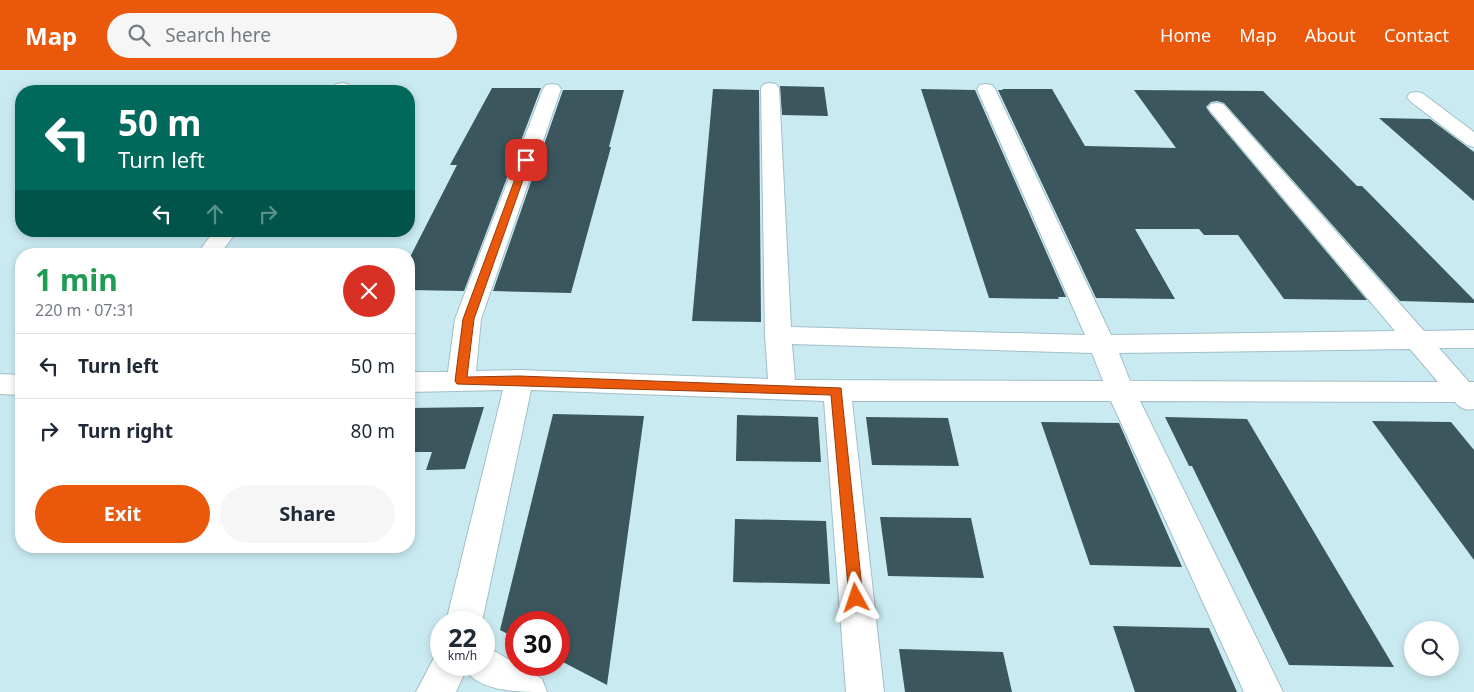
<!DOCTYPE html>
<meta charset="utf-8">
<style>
:root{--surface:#fff;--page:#f6f6f7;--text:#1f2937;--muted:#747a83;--line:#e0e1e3;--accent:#ea580c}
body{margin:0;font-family:"Noto Sans",sans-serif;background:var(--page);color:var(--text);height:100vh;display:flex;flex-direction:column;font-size:19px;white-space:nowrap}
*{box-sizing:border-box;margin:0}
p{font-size:16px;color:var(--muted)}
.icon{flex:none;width:28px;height:28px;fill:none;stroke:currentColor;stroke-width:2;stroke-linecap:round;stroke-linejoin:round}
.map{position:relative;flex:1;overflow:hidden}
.sheet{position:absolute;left:15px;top:178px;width:400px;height:305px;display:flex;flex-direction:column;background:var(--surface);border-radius:20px;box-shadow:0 2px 8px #0003}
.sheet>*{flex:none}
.top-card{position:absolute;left:15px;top:15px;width:400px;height:152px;border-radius:20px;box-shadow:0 2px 8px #0003;background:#00695c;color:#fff;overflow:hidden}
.tools{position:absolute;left:1404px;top:551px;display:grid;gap:10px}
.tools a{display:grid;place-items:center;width:55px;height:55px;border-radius:50%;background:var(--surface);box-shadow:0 2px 8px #0003;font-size:25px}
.speed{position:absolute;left:430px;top:541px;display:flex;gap:10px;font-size:25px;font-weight:700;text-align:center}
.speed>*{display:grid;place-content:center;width:65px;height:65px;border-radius:50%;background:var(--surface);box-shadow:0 2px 8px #0003;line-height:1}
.speed small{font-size:12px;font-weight:400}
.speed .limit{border:8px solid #d22;background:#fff;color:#111}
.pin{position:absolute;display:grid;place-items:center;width:42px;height:42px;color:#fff;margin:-21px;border-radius:10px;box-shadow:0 2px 8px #0006}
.me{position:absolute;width:55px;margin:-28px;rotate:355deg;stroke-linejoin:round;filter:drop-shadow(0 0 4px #0008)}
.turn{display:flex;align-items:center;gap:18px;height:105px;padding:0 20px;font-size:22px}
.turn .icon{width:65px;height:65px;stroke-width:2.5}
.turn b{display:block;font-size:35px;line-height:42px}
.lanes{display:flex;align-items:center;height:48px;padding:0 20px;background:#0003;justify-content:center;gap:25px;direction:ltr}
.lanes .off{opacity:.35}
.round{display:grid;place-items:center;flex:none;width:52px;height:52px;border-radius:26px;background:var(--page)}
.headline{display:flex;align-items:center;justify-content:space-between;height:85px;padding:0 20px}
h1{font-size:30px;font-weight:700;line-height:38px;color:#1e9e55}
.cta{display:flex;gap:10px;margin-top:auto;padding:10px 20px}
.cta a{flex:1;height:58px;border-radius:30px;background:var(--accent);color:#fff;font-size:20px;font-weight:700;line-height:58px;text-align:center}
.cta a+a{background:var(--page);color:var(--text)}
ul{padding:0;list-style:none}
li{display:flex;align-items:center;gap:15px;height:65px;padding:0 20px;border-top:1px solid var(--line)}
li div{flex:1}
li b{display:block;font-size:19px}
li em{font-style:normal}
header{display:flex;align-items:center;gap:30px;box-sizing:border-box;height:70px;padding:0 25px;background:var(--accent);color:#fff}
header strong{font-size:24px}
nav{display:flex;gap:28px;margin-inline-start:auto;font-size:18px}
.search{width:350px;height:45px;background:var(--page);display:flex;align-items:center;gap:12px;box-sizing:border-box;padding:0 18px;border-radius:28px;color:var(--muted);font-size:19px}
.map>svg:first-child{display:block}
</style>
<header>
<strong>Map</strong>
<div class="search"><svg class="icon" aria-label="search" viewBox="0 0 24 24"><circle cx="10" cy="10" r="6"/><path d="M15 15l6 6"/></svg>Search here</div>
<nav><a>Home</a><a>Map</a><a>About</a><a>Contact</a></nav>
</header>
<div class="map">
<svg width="1474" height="622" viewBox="0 0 1474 622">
<rect width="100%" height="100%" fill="#caeaf1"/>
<!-- building -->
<path fill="#3b575d" d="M780,16L824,17L828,46L782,45Z
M492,18H541L464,221L409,220V189L457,95H450Z
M713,19L759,20L761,252L692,251Z
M921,19L975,20L1066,227H1058L1059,229L989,228Z
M1002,19H1052L1085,76L1176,78L1134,20L1263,21L1357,116H1362L1474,230V233L1400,231L1224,33L1217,31L1211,32L1206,37L1210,43L1367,230L1284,229L1238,165H1204L1199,159H1135L1175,229L1096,228L998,20H1003Z
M563,20H624L609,77H611L571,223L493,221Z
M1379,48L1430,49L1474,82V131Z
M484,337L465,399L426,400L432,382H409V338Z
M553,344L644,346L607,615L559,590V552H516V568L500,560Z
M737,345L818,347L821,392L736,391Z
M866,347L948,348L959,396L872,395Z
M1165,347L1247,349L1394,597L1289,595L1192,396H1189Z
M1372,351L1451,352L1474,380V490Z
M1041,352L1119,353L1182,497L1090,495Z
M880,447L971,448L984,508L888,506Z
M735,449L826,451L830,514L733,512Z
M1113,556L1209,558L1237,622H1135Z
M899,579L1003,582L1012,622H905Z"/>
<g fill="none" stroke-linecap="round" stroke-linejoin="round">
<!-- minor casing -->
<g stroke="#a0bfc6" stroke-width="2">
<path id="minor" d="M342,13L348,14L351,18L349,21H331L336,14Z
M770,13L776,14L779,18L791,257L1085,265L977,19L980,15L986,14L992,15L995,19L1111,265L1395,261L1211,42L1208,38L1211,34L1217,33L1223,34L1424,261L1474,260V278H1439L1469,312H1474V339C1466,341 1460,338 1455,332L1140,331L1283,622H1244L1111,331H852L884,622H846L824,331L531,320L482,552H446L503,320L409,322V302H448L455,249L543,19L546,15L552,14L558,15L561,19L481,249L476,301L519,300L768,309L765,265L761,18L764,14ZM792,274L1092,283L1103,311L795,310ZM1410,279L1438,312L1130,311L1119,283Z
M1416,22L1422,23L1474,62V77L1467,75L1410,31L1407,27L1410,23Z
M214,161H237L220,184H197Z
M0,304L21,305V325L0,324Z
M484,577L496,582L542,609L547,622C521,622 479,622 466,600L456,622H416L437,582L441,581V595H484Z"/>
</g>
<!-- minor -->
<use href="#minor" fill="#fff" fill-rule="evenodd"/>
</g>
<!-- route -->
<path fill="#ea580c" stroke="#983908" d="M526,87L530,90L474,249L467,307L519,306L841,318L863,528L861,532L856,534L851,532L849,528L831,325L457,314L455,311L463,249L522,90Z"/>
</svg>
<div class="tools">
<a><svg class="icon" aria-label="search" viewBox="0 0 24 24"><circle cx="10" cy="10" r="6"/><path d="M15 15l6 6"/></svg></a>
</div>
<div class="speed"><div>22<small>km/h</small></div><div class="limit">30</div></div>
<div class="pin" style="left:526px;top:90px;background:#d93025"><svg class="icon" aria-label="arrive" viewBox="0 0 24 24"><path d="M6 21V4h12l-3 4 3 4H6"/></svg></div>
<svg class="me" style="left:856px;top:528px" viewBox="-20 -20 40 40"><path d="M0-17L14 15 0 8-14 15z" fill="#ea580c" stroke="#fff" stroke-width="4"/></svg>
<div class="top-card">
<div class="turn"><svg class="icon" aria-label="left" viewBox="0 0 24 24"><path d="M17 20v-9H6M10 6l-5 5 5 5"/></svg><div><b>50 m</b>Turn left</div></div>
<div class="lanes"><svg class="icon" aria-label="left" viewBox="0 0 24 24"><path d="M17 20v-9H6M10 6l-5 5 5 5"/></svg><svg class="icon off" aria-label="ahead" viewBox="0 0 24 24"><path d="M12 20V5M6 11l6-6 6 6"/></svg><svg class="icon off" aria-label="right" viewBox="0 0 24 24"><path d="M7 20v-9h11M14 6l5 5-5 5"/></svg></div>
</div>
<section class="sheet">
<div class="headline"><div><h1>1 min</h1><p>220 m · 07:31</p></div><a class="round" style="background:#d93025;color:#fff"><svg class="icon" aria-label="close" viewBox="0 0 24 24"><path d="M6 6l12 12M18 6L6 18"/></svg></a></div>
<ul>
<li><svg class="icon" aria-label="left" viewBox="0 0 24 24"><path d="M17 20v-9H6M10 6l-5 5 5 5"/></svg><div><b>Turn left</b></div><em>50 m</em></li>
<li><svg class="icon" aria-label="right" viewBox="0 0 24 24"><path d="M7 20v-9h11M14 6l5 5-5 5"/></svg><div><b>Turn right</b></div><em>80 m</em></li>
</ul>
<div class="cta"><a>Exit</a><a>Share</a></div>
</section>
</div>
